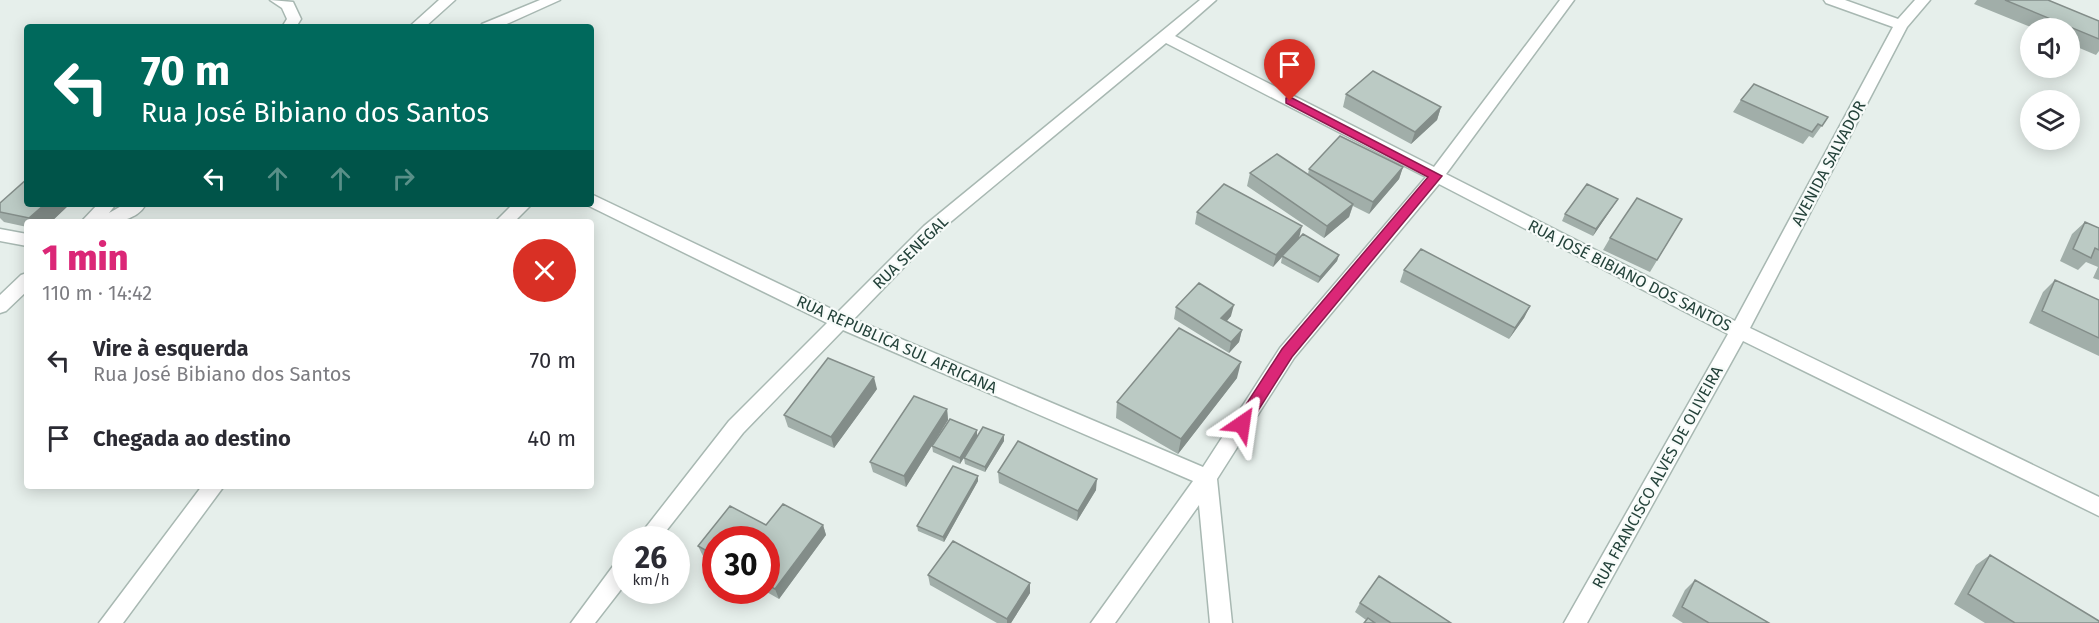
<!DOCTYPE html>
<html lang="pt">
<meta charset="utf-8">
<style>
:root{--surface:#fff;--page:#f2f2f3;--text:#2b2b33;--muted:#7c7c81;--accent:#db2777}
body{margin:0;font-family:"Fira Sans",sans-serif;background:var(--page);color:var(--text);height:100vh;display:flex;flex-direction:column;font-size:22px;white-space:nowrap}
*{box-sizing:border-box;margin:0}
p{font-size:20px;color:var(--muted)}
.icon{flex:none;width:33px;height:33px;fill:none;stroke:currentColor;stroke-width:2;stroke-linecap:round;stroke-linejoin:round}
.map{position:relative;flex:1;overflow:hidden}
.sheet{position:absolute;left:24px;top:219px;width:570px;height:270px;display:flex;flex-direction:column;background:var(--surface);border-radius:6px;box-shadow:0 3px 15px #0003}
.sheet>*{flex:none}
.hud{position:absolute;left:24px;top:24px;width:570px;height:183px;border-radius:6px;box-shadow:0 3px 15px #0003;background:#00695c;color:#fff;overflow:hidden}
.tools{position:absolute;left:2020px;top:18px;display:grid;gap:12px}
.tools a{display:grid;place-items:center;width:60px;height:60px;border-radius:50%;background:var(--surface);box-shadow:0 3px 15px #0003;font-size:30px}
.speed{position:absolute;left:612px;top:526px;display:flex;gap:12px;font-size:30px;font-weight:700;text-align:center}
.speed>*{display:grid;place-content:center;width:78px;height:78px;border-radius:50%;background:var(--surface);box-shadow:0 3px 15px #0003;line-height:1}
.speed small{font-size:15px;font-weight:400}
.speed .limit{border:9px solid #d22;background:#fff;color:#111}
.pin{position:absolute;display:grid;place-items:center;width:51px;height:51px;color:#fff;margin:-62px -26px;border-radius:50% 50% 50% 0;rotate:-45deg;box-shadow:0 0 6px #0007}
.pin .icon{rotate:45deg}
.me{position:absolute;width:66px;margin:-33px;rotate:32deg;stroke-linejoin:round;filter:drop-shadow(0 0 4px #0008)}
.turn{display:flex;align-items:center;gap:21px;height:126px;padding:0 18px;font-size:27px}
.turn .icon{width:78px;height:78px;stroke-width:2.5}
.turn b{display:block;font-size:42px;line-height:51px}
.lanes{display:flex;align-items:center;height:57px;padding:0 18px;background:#0003;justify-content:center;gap:30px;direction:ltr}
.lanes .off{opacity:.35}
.round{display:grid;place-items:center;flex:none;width:63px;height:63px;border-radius:32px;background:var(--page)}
.headline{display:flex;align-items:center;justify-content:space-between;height:102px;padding:0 18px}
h1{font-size:36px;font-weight:800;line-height:45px;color:var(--accent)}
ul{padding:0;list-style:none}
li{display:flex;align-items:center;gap:18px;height:78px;padding:0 18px}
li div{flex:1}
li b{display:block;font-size:22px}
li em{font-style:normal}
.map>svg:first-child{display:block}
</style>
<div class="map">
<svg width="2099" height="623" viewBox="0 0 2099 623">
<rect width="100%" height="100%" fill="#e6efeb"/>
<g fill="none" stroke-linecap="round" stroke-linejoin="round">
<!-- minor casing -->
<g stroke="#a8b8b2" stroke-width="3">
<path id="minor" d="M270,0L293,2L301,19L296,27H282L287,19L282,8Z
M439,0H455L425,27H409Z
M540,0H560L500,27H480L482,24Z
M1200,0H1216L1175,36L1434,167L1560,0H1574L1446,174L1735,321L1893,27L1826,3L1824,0H1845L1898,19L1915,0H1930L1907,27L1750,328L2099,497V516L1743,341L1587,623H1564L1728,334L1439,184L1294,358L1217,479L1232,623H1210L1199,505L1115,623H1091L1193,481L843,330L743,433L659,540H636L729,421L827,323L585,204H591V194L838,312L924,226ZM1166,43L1426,177L1280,348L1203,467L854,319L936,234Z
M98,204H116L109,213L125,204H146C134,226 102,222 81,222Z
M513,204H532L514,222H495Z
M0,229L27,234V246L0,241Z
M27,273V291L6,311L0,313V295L21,275Z
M202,486H224L123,623H99Z
M626,555V583L595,623H571L619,558Z"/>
</g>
<!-- minor -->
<use href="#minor" fill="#fff" fill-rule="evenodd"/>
</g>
<!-- wall -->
<path fill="#a1aea9" d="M1977,0H2048L2099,21V51L2096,55L2070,44V28H2033L1974,4Z
M1346,94L1441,107L1437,120L1411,144L1343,107Z
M1741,100L1828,117L1813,138L1809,136L1803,144L1733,112Z
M1403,167L1399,179L1369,214L1353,206L1349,217L1324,238L1247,186L1250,173L1308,174L1309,169Z
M0,203L70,204L51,222H27V227L4,222L0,218Z
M1614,205L1593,236L1562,221L1565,214Z
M1197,212L1299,238L1339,255L1337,261L1318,283L1281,263L1282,257L1273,267L1195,224Z
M1682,219L1650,272L1603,250L1610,238Z
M2085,222L2099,228V280L2093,278L2098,267L2086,262L2078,270L2060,261L2072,234Z
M1404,270L1530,306L1524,318L1509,339L1400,282Z
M2055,280L2099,300V356L2029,323L2043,292Z
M1176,307L1231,316L1227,321L1242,330L1239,342L1229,353L1174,319Z
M1237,378L1178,454L1116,418L1117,402Z
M877,389L834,448L788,427L784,415Z
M947,409L948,420L906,487L873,472L870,462Z
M977,430V436L1004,441L985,472L965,464L964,458L970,448L960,464L933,452L932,446Z
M998,472L1096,490L1077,521L999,483Z
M978,476V481L944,542L918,531L917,526Z
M783,504L823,525L826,535L779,599L765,591H766V540H716V563L703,556L698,546L730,506L766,525Z
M1990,555L2099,623H1985L1954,604L1976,565Z
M928,575L1030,593L1011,623H997L930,585Z
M1695,580L1769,623H1683L1672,616L1685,590Z
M1360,603L1451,623H1364L1366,620L1355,612Z"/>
<!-- shaded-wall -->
<path fill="#838d89" d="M1441,107L1437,120L1411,144L1415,132Z
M1403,167L1399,179L1369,214L1373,202Z
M1618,199L1614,205L1593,236L1596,229Z
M45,204H70L51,222H33L29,218Z
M1353,204L1349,217L1324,238L1327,226Z
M1302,226L1299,238L1273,267L1276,255Z
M1339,255L1337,261L1318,283L1320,277Z
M1234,305L1231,316L1219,330L1221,318Z
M1530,306L1524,318L1509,339L1515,328Z
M1242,330L1239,342L1229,353L1231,342Z
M1241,362L1237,378L1178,454L1181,439Z
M874,377L877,389L834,448L831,437Z
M947,409L948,420L906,487L904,476Z
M977,430V436L960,464V458Z
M1004,435V441L985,472V467Z
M978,476V481L944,542L943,537Z
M1097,479L1096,490L1077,521L1078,511Z
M823,525L826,535L779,599L775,589Z
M1030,583V593L1011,623H1007V619Z"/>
<!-- building -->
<path fill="#bbcac4" stroke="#838d89" stroke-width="1.5" d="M2005,0H2048L2099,21V39Z
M1373,71L1441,107L1415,132L1346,94Z
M1754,84L1828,117L1822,126L1818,124L1812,132L1741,100Z
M1340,136L1403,167L1373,202L1309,169Z
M1277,154L1353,204L1327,226L1250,173Z
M27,179V204H45L29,218L0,212V203Z
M1224,184L1302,226L1276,255L1197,212Z
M1587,184L1618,199L1596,229L1565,214Z
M1637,198L1682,219L1657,260L1610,238Z
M2085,222L2099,228V250L2095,248L2091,258L2073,249Z
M1303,234L1339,255L1320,277L1282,256Z
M1421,249L1530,306L1515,328L1404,270Z
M2055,280L2099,300V338L2042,311Z
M1199,283L1234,305L1221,318L1242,330L1231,342L1176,307Z
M1179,328L1241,362L1181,439L1117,402Z
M828,358L874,377L831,437L784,415Z
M914,396L947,409L904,476L870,462Z
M950,419L977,430L960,458L932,446Z
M983,427L1004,435L985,467L964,458Z
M1018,441L1097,479L1078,511L998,472Z
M953,466L978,476L943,537L917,526Z
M783,504L823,525L775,589L766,584V540H716V556L698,546L730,506L766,525Z
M953,541L1030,583L1007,619L928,575Z
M1990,555L2099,621V623H2015L1968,594Z
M1379,576L1451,623H1391L1360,603Z
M1695,580L1769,623H1709L1682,607Z
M1368,618L1375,623H1364Z"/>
<!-- route -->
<path fill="#db2777" stroke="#8e194d" stroke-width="1.5" d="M1290,97L1442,176L1292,357L1247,428H1236L1234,424L1236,420L1282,349L1428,177L1286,103V98Z"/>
<g text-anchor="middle" stroke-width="4.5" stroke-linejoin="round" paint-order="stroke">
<!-- street labels -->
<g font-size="16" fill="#24423a" stroke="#f7fbf9">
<text transform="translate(1828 163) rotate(-62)" y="6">AVENIDA SALVADOR</text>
<text transform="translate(910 252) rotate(-44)" y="6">RUA SENEGAL</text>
<text transform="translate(1630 275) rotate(27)" y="6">RUA JOSÉ BIBIANO DOS SANTOS</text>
<text transform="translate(897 344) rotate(24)" y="6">RUA REPUBLICA SUL AFRICANA</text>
<text transform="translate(1657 477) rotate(-61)" y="6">RUA FRANCISCO ALVES DE OLIVEIRA</text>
</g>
</g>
</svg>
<div class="tools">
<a><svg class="icon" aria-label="sound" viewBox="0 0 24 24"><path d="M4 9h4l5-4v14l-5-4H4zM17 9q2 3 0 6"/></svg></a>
<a><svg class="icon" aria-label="layers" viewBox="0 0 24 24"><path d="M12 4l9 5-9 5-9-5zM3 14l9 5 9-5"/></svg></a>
</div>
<div class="speed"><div>26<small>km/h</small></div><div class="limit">30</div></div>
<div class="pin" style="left:1290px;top:101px;background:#d93025"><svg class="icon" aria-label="arrive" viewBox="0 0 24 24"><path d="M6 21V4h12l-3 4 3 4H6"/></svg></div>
<svg class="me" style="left:1242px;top:424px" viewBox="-20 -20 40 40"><path d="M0-17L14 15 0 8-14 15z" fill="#db2777" stroke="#fff" stroke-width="4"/></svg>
<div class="hud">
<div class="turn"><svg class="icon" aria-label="left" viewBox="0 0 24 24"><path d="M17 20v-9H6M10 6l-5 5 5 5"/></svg><div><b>70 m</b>Rua José Bibiano dos Santos</div></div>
<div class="lanes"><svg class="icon" aria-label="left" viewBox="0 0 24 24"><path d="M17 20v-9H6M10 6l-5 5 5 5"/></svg><svg class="icon off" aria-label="ahead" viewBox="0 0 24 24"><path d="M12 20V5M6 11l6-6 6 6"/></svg><svg class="icon off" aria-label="ahead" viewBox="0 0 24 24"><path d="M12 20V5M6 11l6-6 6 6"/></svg><svg class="icon off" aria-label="right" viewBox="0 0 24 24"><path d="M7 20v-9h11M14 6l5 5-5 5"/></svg></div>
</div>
<section class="sheet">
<div class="headline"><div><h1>1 min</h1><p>110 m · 14:42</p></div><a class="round" style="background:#d93025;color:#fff"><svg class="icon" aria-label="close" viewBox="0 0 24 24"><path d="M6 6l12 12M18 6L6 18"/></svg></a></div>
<ul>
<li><svg class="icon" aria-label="left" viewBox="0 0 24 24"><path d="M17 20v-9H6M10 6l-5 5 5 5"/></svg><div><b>Vire à esquerda</b><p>Rua José Bibiano dos Santos</p></div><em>70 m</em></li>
<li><svg class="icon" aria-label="arrive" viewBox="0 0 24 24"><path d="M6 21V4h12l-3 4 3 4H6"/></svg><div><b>Chegada ao destino</b></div><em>40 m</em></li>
</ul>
</section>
</div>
